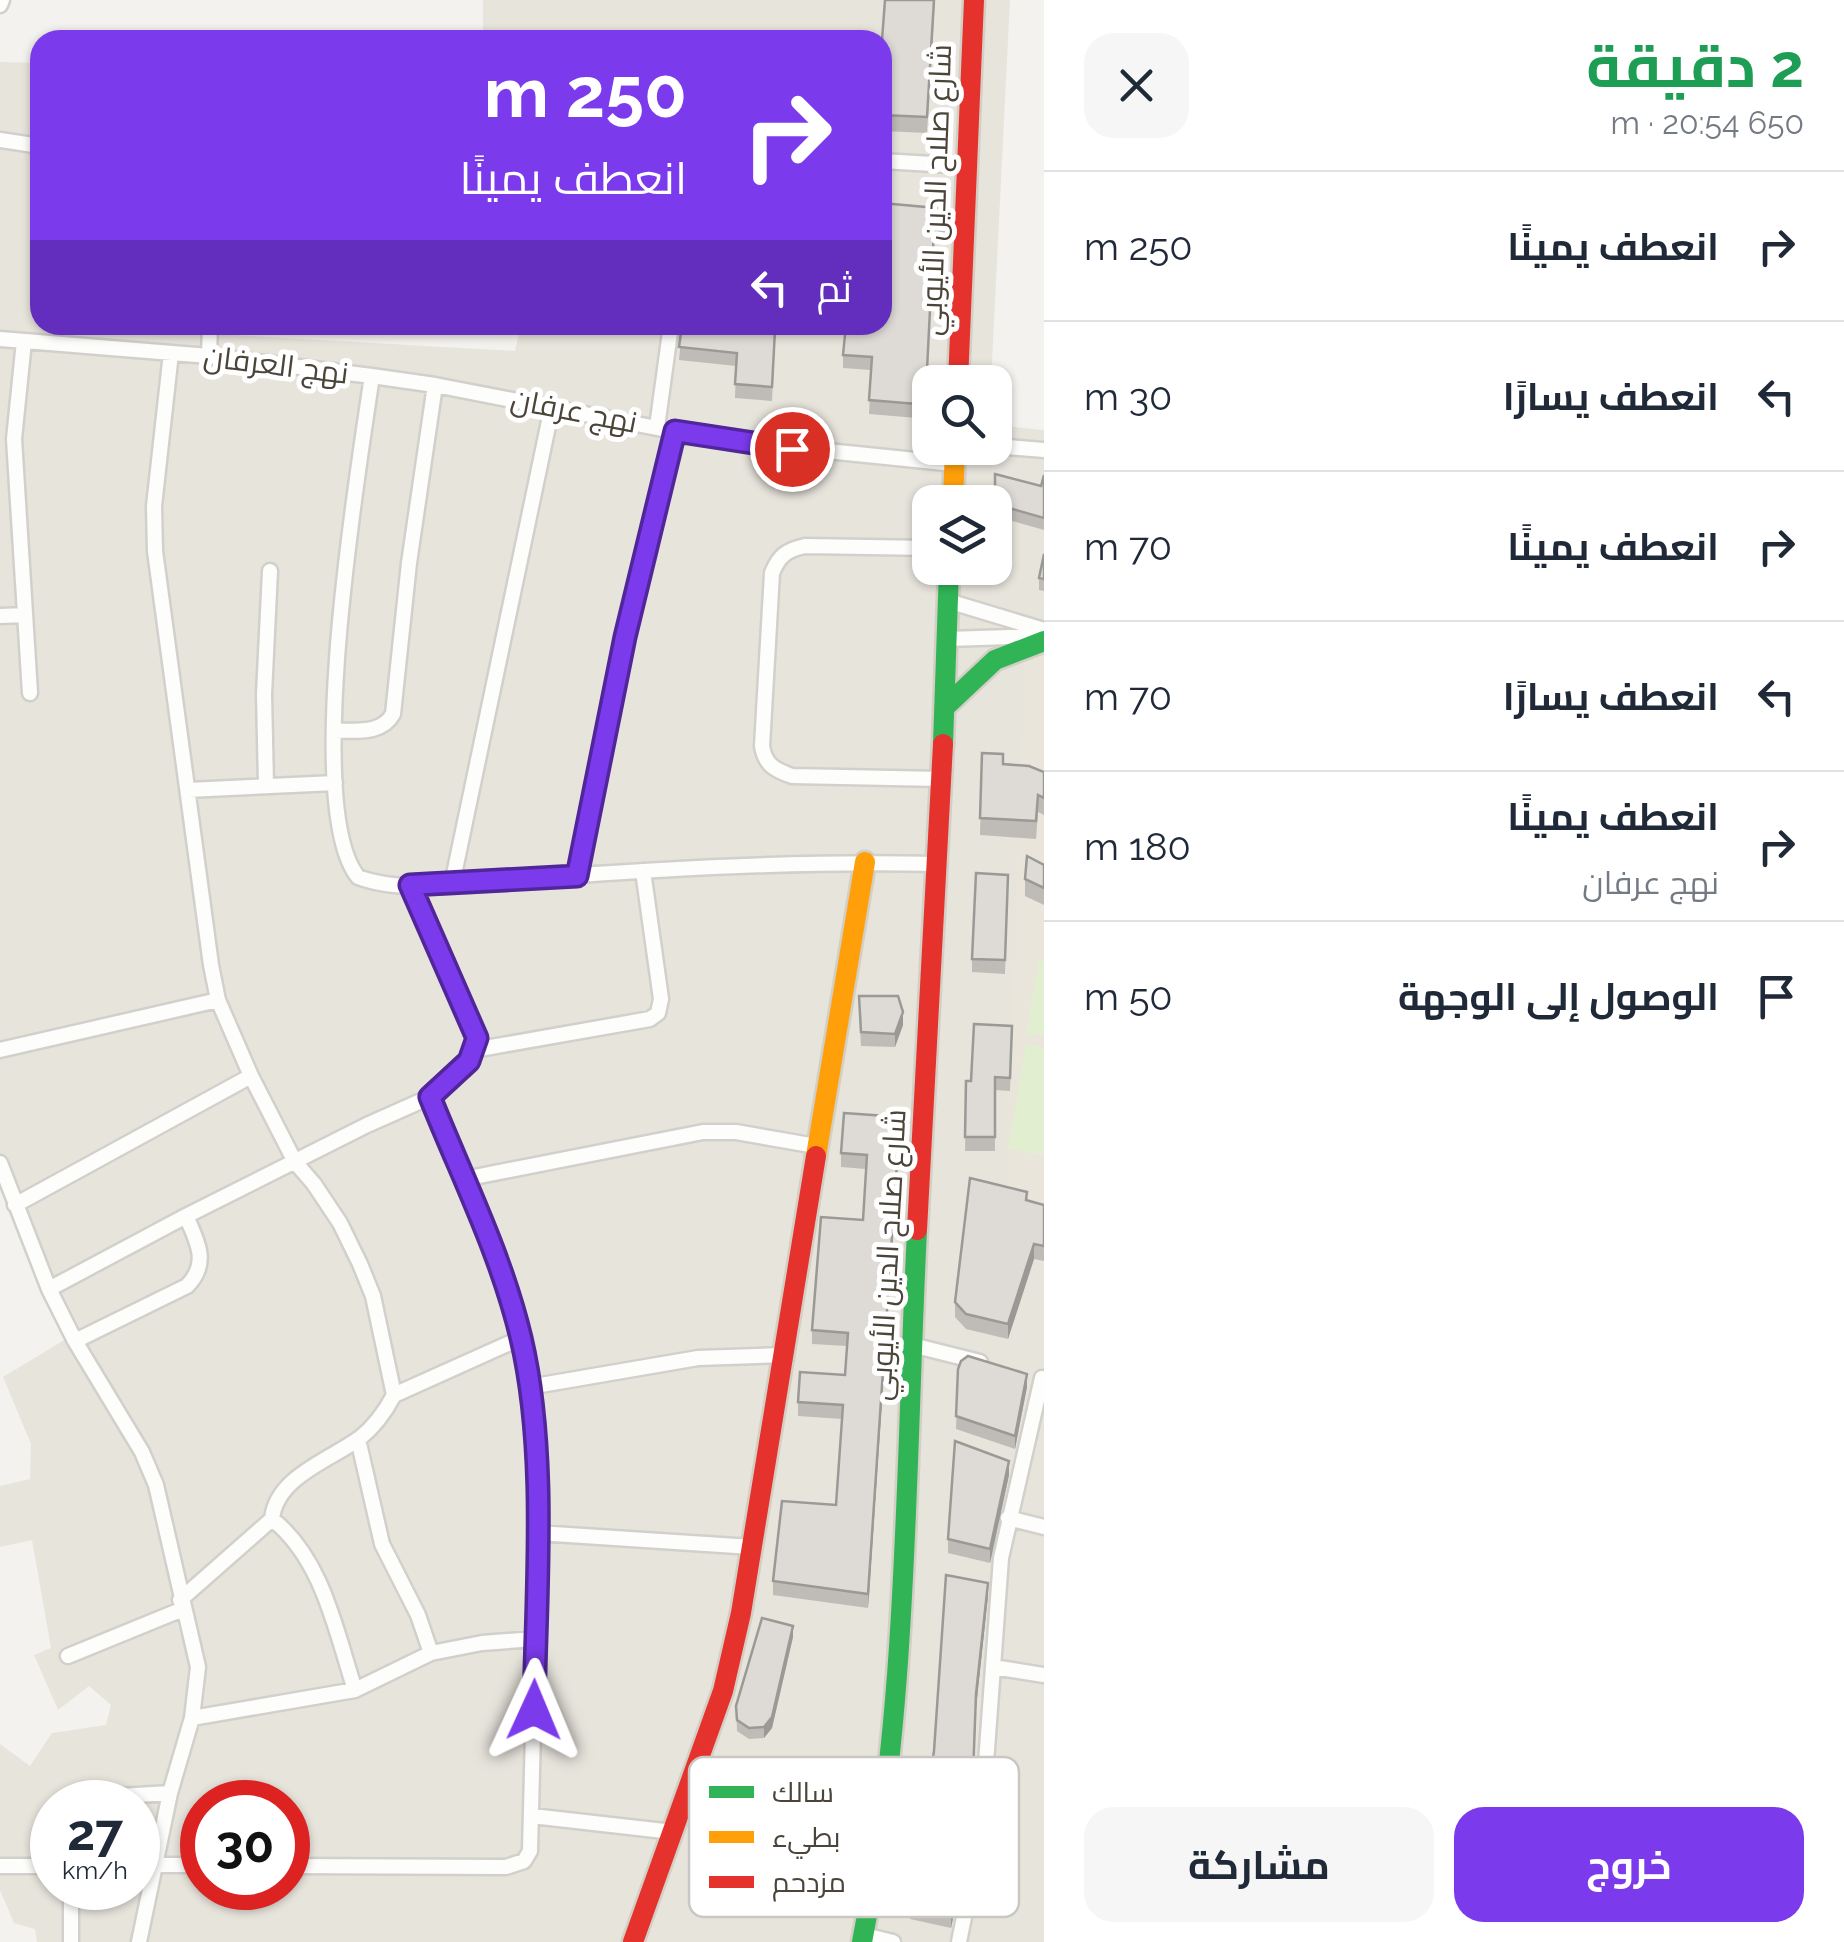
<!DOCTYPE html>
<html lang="ar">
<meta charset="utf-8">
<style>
:root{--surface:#fff;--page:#f6f6f7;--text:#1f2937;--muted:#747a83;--line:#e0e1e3;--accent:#7c3aed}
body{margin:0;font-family:Raleway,Cairo,sans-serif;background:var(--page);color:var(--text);direction:rtl;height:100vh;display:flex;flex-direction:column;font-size:38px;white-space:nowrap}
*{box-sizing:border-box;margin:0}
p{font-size:32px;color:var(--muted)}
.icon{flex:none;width:55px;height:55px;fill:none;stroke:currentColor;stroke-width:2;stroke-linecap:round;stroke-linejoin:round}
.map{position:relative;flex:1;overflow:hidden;direction:ltr}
.drawer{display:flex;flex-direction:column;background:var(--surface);width:800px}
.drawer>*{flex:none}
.top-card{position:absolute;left:30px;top:30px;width:862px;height:305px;border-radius:30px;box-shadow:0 2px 8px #0004;direction:rtl;background:#7c3aed;color:#fff;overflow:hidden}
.fabs{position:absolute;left:912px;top:365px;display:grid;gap:20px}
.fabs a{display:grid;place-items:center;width:100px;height:100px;border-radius:20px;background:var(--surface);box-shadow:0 2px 8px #0004;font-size:50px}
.speed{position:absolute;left:30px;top:1780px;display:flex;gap:20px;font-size:50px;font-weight:700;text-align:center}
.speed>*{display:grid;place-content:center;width:130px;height:130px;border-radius:50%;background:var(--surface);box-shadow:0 2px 8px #0004;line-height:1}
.speed small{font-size:25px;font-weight:400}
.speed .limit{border:15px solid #d22;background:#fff;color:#111}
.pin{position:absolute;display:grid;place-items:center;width:85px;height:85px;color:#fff;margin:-42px;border:5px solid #fff;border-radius:50%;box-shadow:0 2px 10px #0007}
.me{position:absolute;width:110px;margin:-55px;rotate:1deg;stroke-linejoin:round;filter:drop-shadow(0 0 8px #0008)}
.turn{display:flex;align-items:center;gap:35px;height:210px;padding:0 40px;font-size:45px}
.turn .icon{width:130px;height:130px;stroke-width:2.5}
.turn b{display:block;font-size:70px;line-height:85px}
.then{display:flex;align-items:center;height:95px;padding:0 40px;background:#0003;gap:20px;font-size:38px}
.round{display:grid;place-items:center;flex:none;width:105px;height:105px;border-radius:30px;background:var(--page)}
.headline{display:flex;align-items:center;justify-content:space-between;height:170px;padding:0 40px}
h1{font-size:60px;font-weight:700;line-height:75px;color:#1e9e55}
.action{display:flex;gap:20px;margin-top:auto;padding:20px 40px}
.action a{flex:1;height:115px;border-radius:30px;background:var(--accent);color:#fff;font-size:40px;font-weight:700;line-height:115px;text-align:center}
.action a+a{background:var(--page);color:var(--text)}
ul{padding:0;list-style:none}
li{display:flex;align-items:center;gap:30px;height:150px;padding:0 40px;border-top:2px solid var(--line)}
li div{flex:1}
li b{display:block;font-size:38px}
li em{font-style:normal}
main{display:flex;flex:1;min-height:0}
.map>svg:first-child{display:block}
</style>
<main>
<section class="drawer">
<div class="headline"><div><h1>2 دقيقة</h1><p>650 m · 20:54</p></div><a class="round"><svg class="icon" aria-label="close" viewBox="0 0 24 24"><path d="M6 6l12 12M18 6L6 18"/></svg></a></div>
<ul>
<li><svg class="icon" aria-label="right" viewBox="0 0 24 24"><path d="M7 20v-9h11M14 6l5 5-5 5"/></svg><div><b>انعطف يمينًا</b></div><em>250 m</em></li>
<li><svg class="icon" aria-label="left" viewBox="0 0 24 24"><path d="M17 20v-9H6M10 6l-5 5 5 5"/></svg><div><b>انعطف يسارًا</b></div><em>30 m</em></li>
<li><svg class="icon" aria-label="right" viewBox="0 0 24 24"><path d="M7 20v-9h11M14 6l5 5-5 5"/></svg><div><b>انعطف يمينًا</b></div><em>70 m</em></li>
<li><svg class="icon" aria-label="left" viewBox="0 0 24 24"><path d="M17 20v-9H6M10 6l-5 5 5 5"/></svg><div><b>انعطف يسارًا</b></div><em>70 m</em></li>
<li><svg class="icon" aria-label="right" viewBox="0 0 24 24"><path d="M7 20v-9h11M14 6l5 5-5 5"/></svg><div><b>انعطف يمينًا</b><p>نهج عرفان</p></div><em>180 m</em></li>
<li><svg class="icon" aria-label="arrive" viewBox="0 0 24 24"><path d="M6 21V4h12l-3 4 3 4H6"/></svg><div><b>الوصول إلى الوجهة</b></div><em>50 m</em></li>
</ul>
<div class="action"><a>خروج</a><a>مشاركة</a></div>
</section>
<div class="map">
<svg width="1044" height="1942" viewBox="0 0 1044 1942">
<rect width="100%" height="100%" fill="#f4f2ee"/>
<!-- residential -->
<path fill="#e7e4dc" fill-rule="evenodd" d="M483,0H1010L991,382H930V448H995V425L1044,430V1942H37L35,1929L14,1923L0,1890V1744L30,1766L52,1733L106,1725L111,1705L89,1686L58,1710L34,1655L51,1648L32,1540L0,1547V1486L30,1479L31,1444L3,1377L66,1339L0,1187V62L40,63V325H199V333L515,351L521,325H882V40H483ZM930,502H995V568H930ZM52,1802H138V1888H52ZM202,1802H288V1888H202Z"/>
<!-- education -->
<path fill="#eae5da" d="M1044,639V1211L1006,1201L1025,656Z"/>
<!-- green -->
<path fill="#e1eecf" d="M1039,960L1044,961V1036L1026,1033Z
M1026,1044L1044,1047V1155L1008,1149Z"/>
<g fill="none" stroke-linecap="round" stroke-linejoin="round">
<!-- street casing -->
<g stroke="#d2d0cb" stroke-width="19">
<path id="street" d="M0,5L2,0
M0,140L40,146
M882,161L966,166
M0,339L209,356L372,376L435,385L719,440L955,464
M24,341L14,439L30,693
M171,353L154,506L155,551L211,965L218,1000L251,1076L295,1162L314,1184L340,1223L360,1264L373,1296L394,1395
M209,356L210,325
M372,376C358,471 302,807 358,877C411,898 519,879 578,875C698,867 817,861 937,864
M657,427L671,325
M995,446L1044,450
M930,548L805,546C786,550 779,556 772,573L762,746C765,765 775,770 792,776L941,779
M948,601L1044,630
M0,616L25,615
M947,639L1044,636
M334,731C356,730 381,735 393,714L409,563L435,385
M266,785L264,694L270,571
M188,790L335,783
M577,875L625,637L675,431
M452,884L552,407
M0,1050L218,1000
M474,1050L650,1019L658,1013L661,999L643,871
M0,1163L49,1289L75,1341L142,1452L156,1485L198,1667L192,1718L170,1793L139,1942
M464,1179L703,1132H736L816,1146
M15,1205L251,1076
M49,1289L186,1216L367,1125L430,1097L469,1061L477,1037L472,1021L410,885
M75,1341L187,1286C210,1263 197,1241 186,1216
M912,1345L980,1362
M529,1387L698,1358L783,1355
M358,1439L382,1544L418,1615L431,1653
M1008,1518L1044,1527
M272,1519C323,1559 336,1632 355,1690
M538,1533L752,1547
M180,1600L272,1519C276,1477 330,1460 360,1438C375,1426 385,1412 394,1395L521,1338
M68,1656L183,1609
M993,1667L1044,1675
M192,1718L355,1690L431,1653L482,1643L535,1639
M778,1775L888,1807
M82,1802L86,1798L170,1793
M532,1816L673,1832
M154,1865H202
M0,1866H52
M288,1866L506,1867L524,1861L530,1851L538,1533L536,1468L526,1363L497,1256L430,1097
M864,1935L893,1942
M71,1942V1888
M959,1942L976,1858L984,1790L1001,1558L1042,1378"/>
</g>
<!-- fast casing -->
<g stroke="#d3cfc5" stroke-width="25">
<path id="fast" d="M945,707L995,660L1044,641
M943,744L949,568
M862,1942C909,1707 905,1469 917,1230"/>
</g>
<!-- slow casing -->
<g stroke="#d3cfc5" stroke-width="25">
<path id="slow" d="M953,502L955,448
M816,1156L865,862"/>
</g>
<!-- jam casing -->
<g stroke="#d3cfc5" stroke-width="25">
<path id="jam" d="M958,382L974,0
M917,1230L943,744
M633,1942L723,1691L741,1613L816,1156"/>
</g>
<!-- street -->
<use href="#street" stroke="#fdfdfc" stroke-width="14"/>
<!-- fast -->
<use href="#fast" stroke="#30b455" stroke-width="20"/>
<!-- slow -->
<use href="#slow" stroke="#ff9f0a" stroke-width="20"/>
<!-- jam -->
<use href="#jam" stroke="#e5322d" stroke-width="20"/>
</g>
<!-- wall -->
<path fill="#bfbcb8" d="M885,0H935L927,133L882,131V40Z
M882,203L947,222L945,243H934L927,370L929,404L917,418L869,414L871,370L843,368V355L882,325Z
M682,325H769V329L775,343L772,401L735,398L736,366L679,360Z
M1044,475V530L995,516V502L1041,486Z
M1044,554V591L1039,590V578Z
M982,753L1003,764L1044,772V815L1038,812L1036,839L980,835Z
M1044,865V905L1025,896V879Z
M1008,875L1005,974L972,972V959Z
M859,1010L903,1025L895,1047L861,1046Z
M1012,1026L1010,1091L995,1090V1151H965L966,1081H971Z
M900,1131L868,1608L773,1595V1581L836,1505L842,1419L798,1416V1402L845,1375L847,1346L812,1344V1330L863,1220L866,1169L841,1167V1153Z
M1027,1200L1044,1205V1261L1034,1259L1008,1339L966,1329L955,1317V1302Z
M958,1369L1027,1387L1015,1449L956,1429Z
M1009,1475L990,1563L948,1553V1539Z
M988,1596L976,1708L973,1789L966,1856L951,1928L910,1919V1905Z
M793,1637L772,1728L764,1738L749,1739L737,1731L736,1706Z
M708,1789L795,1791L787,1822L708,1802Z"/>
<!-- shaded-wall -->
<path fill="#9b9996" d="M930,371L929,404L917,418V404Z
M903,1012V1025L895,1047V1034Z
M900,1117V1131L868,1608V1594Z
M1034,1244V1259L1008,1339V1324Z
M1027,1374V1387L1015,1449V1436Z
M1009,1461V1475L990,1563V1549Z
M988,1583V1596L976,1708L973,1789L966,1856L951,1928V1915Z
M793,1626V1637L772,1728L764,1738V1727Z
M795,1778V1791L787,1822V1808Z"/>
<!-- building -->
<path fill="#dedbd6" stroke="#9b9996" stroke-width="2.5" d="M885,0H934L927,117L882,115V40Z
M882,203L947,209L945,230L934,229L927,370L930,371L929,391L917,404L869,400L872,357L843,355L846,325H882Z
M682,325H768L767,329L775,330L772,387L735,384L737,353L679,347Z
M995,474L1041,486L1044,475V518L995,504Z
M1044,554V579L1039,578Z
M982,753L1003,754V764L1029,766L1044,772V798L1038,795L1036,821L980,818Z
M1027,856L1044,865V888L1025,879Z
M976,873L1008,875L1005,960L972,959Z
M859,996H898L903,1012L895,1034L861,1032Z
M974,1024L1012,1026L1010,1078L995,1077V1137H965L966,1081H971Z
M844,1113L900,1117L868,1594L773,1581L782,1501L836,1505L843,1405L798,1402L800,1372L845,1375L848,1333L812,1330L821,1217L863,1220L867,1155L841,1153Z
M970,1178L1027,1192L1026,1200L1044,1205V1246L1034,1244L1008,1324L966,1314L955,1302Z
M968,1356L1027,1374L1015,1436L956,1416L958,1369L961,1361Z
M955,1441L1009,1461L990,1549L948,1539Z
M946,1575L988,1583L976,1694L973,1775L966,1843L951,1915L910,1905L934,1751Z
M762,1618L793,1626L772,1717L764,1727L749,1728L737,1720L736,1706Z"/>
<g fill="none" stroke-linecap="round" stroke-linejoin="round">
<!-- route casing -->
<g stroke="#51269a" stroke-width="25">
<path id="route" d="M534,1710C536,1593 548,1452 521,1338C501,1254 462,1177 430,1097L469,1061L477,1038L410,885L577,876L625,637L675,431L792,449"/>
</g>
<!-- route -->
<use href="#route" stroke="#7c3aed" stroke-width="18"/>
</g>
<g text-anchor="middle" stroke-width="10" stroke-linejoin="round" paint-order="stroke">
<!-- street labels -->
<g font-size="30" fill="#4b4439" stroke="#fff">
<text transform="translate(936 190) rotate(-88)" y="10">شارع صلاح الدين الأيوبي</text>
<text transform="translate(276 365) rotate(7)" y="10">نهج العرفان</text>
<text transform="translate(574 411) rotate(11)" y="10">نهج عرفان</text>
<text transform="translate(888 1255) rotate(-87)" y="10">شارع صلاح الدين الأيوبي</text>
</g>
</g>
<!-- legend -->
<rect x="689" y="1757" width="330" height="160" rx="15" fill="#fff" stroke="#c9c7c4" stroke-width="2.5"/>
<rect x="709" y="1786" width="45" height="12" fill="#30b455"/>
<rect x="709" y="1831" width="45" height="12" fill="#ff9f0a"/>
<rect x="709" y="1876" width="45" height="12" fill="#e5322d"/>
<g font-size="28" fill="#4b4439">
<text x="772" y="1802">سالك</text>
<text x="772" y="1847">بطيء</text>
<text x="772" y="1892">مزدحم</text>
</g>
</svg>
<div class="fabs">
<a><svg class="icon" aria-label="search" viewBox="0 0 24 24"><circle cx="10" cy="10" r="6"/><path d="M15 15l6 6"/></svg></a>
<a><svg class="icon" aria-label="layers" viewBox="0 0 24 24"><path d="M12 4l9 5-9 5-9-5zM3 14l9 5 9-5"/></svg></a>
</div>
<div class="speed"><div>27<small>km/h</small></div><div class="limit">30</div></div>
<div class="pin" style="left:792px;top:449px;background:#d93025"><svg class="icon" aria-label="arrive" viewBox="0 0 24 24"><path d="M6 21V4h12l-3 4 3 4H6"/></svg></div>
<svg class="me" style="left:534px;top:1710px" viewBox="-20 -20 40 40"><path d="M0-17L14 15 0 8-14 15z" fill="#7c3aed" stroke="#fff" stroke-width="4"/></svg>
<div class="top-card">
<div class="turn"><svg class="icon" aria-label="right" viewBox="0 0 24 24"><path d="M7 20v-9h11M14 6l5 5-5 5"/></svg><div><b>250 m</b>انعطف يمينًا</div></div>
<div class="then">ثم<svg class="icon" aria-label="left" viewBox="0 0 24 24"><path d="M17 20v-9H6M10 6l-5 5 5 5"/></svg></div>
</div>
</div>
</main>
